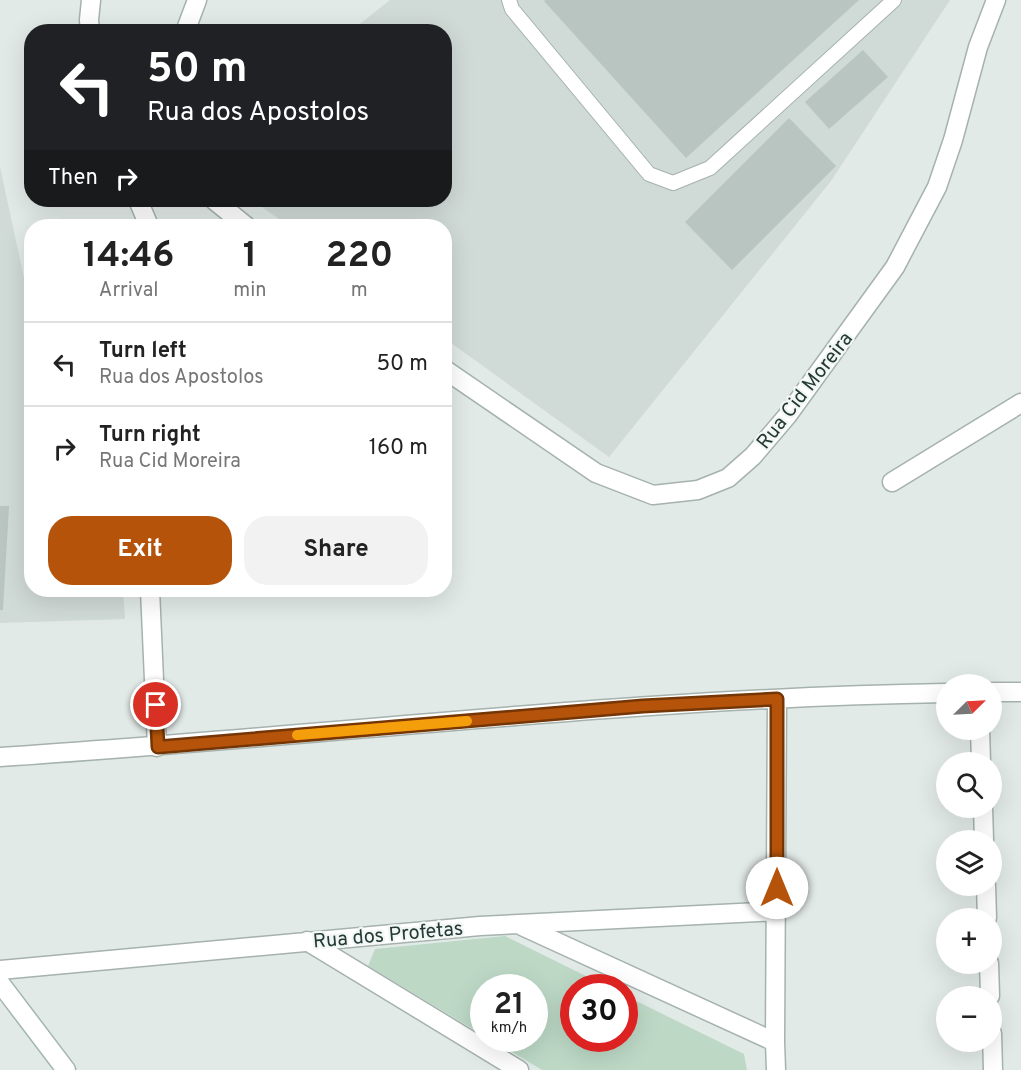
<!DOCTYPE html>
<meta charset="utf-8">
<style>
:root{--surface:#fff;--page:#f2f2f2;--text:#222;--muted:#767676;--line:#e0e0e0;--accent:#b45309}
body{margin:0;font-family:Overpass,sans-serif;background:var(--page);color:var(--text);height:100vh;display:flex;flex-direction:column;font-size:22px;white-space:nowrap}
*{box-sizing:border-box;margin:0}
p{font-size:20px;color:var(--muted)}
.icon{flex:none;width:33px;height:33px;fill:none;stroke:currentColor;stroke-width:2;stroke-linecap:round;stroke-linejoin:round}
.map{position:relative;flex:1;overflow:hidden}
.details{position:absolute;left:24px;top:219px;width:428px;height:378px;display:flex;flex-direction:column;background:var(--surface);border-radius:24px;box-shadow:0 6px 24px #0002}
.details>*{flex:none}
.banner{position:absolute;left:24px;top:24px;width:428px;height:183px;border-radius:24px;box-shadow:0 6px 24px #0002;background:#202124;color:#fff;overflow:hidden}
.needle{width:39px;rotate:66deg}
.tools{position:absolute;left:936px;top:674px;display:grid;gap:12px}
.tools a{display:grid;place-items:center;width:66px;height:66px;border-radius:50%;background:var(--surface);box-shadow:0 6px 24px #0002;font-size:30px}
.speed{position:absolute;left:470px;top:974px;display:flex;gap:12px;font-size:30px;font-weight:700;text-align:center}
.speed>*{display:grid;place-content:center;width:78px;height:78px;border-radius:50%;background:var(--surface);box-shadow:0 6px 24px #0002;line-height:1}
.speed small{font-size:15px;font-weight:400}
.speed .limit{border:9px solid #d22;background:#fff;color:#111}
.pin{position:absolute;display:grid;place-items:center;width:51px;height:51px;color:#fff;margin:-26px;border:3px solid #fff;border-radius:50%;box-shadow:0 2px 6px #0007}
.me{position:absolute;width:66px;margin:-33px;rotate:0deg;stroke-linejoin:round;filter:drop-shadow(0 0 4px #0008)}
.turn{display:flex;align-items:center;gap:21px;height:126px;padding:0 24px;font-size:27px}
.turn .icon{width:78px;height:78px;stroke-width:2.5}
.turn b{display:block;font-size:42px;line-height:51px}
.then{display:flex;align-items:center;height:57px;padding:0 24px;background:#0003;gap:12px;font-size:22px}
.eta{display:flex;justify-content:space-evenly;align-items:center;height:102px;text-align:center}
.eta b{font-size:36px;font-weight:700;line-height:42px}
.button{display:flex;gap:12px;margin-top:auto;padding:12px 24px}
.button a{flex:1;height:69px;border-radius:24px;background:var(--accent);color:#fff;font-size:24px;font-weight:700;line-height:69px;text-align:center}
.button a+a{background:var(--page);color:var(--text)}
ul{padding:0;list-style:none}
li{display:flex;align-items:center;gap:18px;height:84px;padding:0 24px;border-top:2px solid var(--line)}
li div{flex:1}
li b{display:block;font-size:22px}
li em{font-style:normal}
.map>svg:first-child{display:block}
</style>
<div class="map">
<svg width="1021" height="1070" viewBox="0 0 1021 1070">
<rect width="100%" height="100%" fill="#e2eae7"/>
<!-- built -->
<path fill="#d0dad6" d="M390,0H950L831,181L609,457L444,338V226H289L252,200H444V32L351,31Z
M0,167L31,310L32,590H123L125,619L0,623Z"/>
<!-- green -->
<path fill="#bdd9c6" d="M505,936L608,987H573V1038H624V995L744,1054L747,1070H542L489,1038H534V987H483V1035L368,966L375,949Z"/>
<!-- building -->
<path fill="#b8c5c0" d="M546,0H859L686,158L544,1Z
M863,50L888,77L829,129L805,102Z
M789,118L836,166L732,270L685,222Z
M0,506H9L3,610H0Z"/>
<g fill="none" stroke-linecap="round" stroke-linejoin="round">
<!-- service casing -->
<g stroke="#a5b2ae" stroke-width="16">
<path id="service" d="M509,0L512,9L649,174L673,183L710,168L894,0"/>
</g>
<!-- minor casing -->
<g stroke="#a5b2ae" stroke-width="21">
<path id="minor" d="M90,32L89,20L91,0
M185,32L197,0
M138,200L149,226
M214,200L246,226
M444,369L596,473L653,495L698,490L728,478L753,456L787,416L895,267L937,187L953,140L978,47L996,0
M892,482L1021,403
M150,590L157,747
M992,692H1021
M980,729L981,762
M0,757C315,737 630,698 946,693
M983,807L984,840
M986,885L987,918
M522,926L775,1042
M307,941L519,1070
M989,963L990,996
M0,970L480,926L777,911
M992,1033L993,1070
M776,1070L775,1042L777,699"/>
</g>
<!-- secondary casing -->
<g stroke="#a2b5af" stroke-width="21">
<path id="secondary" d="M0,983L66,1070"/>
</g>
<!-- service -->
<use href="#service" stroke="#fff" stroke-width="14"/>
<!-- minor -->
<use href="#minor" stroke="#fff" stroke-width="18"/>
<!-- secondary -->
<use href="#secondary" stroke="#fff" stroke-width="18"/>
</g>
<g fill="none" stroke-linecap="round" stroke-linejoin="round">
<!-- route casing -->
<g stroke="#753606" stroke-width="15">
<path id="route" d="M156,705L158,747L643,706L777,699V888"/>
</g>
<!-- route -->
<use href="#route" stroke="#b45309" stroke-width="10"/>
<!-- slow -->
<path stroke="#f59e0b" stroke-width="10" d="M297,735L467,721"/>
</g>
<g text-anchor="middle" stroke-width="4.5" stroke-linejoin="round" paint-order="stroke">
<!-- street labels -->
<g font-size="20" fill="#243a35" stroke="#f2f7f5">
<text transform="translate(804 390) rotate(-52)" y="7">Rua Cid Moreira</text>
<text transform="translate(388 934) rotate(-5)" y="7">Rua dos Profetas</text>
</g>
</g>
</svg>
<div class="tools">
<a><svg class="needle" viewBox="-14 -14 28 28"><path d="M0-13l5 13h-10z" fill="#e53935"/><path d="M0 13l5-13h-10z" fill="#767676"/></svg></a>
<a><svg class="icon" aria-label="search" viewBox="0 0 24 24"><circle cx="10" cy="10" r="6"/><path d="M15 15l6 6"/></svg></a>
<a><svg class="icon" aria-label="layers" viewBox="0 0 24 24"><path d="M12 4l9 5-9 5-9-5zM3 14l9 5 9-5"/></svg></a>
<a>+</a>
<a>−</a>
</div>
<div class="speed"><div>21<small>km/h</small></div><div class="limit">30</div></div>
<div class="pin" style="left:156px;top:705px;background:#d93025"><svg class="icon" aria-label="arrive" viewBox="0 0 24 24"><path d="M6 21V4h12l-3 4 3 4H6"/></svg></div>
<svg class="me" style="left:777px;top:888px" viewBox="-20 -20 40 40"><circle r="19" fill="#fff"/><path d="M0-13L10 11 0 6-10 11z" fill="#b45309"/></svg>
<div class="banner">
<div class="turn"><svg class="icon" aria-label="left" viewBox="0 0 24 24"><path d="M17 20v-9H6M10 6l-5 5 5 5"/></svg><div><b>50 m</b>Rua dos Apostolos</div></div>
<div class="then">Then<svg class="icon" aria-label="right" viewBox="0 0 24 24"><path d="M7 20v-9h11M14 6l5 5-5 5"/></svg></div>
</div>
<section class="details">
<div class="eta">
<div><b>14:46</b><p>Arrival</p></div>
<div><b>1</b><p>min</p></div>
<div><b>220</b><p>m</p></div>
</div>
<ul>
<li><svg class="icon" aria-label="left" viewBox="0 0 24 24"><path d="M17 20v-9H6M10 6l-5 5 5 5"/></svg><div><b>Turn left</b><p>Rua dos Apostolos</p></div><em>50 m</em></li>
<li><svg class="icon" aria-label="right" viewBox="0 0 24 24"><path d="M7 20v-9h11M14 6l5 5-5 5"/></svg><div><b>Turn right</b><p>Rua Cid Moreira</p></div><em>160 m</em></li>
</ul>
<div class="button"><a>Exit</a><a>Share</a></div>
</section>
</div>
